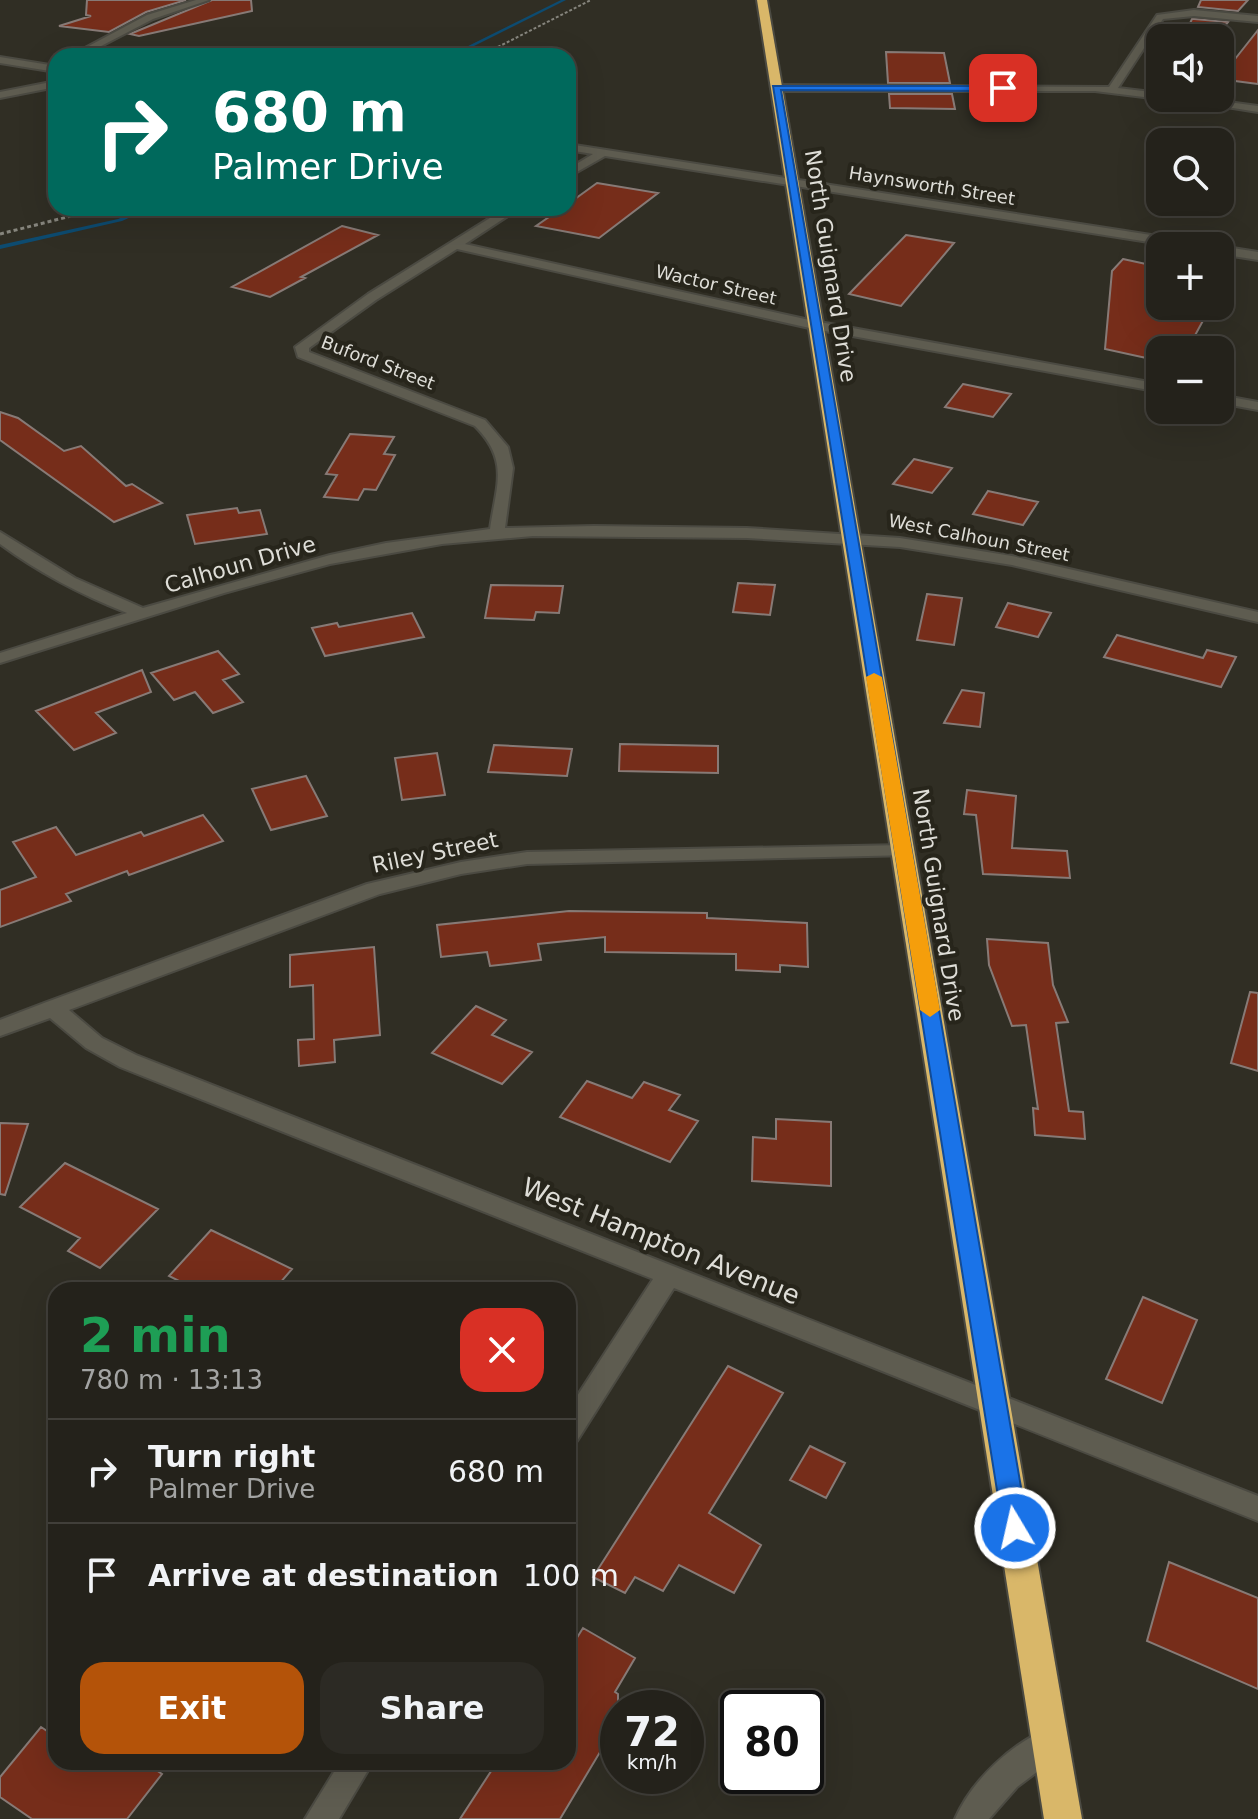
<!DOCTYPE html>
<meta charset="utf-8">
<style>
:root{--surface:#24221b;--page:#2c2a24;--text:#f1f3f6;--muted:#a3a4a3;--line:#413f3a;--accent:#b45309}
body{margin:0;font-family:"DejaVu Sans",sans-serif;background:var(--page);color:var(--text);height:100vh;display:flex;flex-direction:column;font-size:30px;white-space:nowrap}
*{box-sizing:border-box;margin:0}
p{font-size:26px;color:var(--muted)}
.icon{flex:none;width:44px;height:44px;fill:none;stroke:currentColor;stroke-width:2;stroke-linecap:round;stroke-linejoin:round}
.map{position:relative;flex:1;overflow:hidden}
.sheet{position:absolute;left:48px;top:1282px;width:528px;height:488px;display:flex;flex-direction:column;background:var(--surface);border-radius:24px;box-shadow:0 8px 32px #0002,0 0 0 2px var(--line)}
.sheet>*{flex:none}
.guide{position:absolute;left:48px;top:48px;width:528px;height:168px;border-radius:24px;box-shadow:0 8px 32px #0002,0 0 0 2px var(--line);background:#00695c;color:#fff;overflow:hidden}
.controls{position:absolute;left:1146px;top:24px;display:grid;gap:16px}
.controls a{display:grid;place-items:center;width:88px;height:88px;border-radius:16px;background:var(--surface);box-shadow:0 8px 32px #0002,0 0 0 2px var(--line);font-size:40px}
.speed{position:absolute;left:600px;top:1690px;display:flex;gap:16px;font-size:40px;font-weight:700;text-align:center}
.speed>*{display:grid;place-content:center;width:104px;height:104px;border-radius:50%;background:var(--surface);box-shadow:0 8px 32px #0002,0 0 0 2px var(--line);line-height:1}
.speed small{font-size:20px;font-weight:400}
.speed .limit{border:4px solid #111;border-radius:12px;background:#fff;color:#111}
.pin{position:absolute;display:grid;place-items:center;width:68px;height:68px;color:#fff;margin:-34px;border-radius:16px;box-shadow:0 4px 12px #0006}
.me{position:absolute;width:88px;margin:-44px;rotate:351deg;stroke-linejoin:round;filter:drop-shadow(0 0 6px #0008)}
.turn{display:flex;align-items:center;gap:28px;height:168px;padding:0 32px;font-size:36px}
.turn .icon{width:104px;height:104px;stroke-width:2.5}
.turn b{display:block;font-size:56px;line-height:68px}
.round{display:grid;place-items:center;flex:none;width:84px;height:84px;border-radius:24px;background:var(--page)}
.summary{display:flex;align-items:center;justify-content:space-between;height:136px;padding:0 32px}
h1{font-size:48px;font-weight:700;line-height:60px;color:#1e9e55}
.button{display:flex;gap:16px;margin-top:auto;padding:16px 32px}
.button a{flex:1;height:92px;border-radius:24px;background:var(--accent);color:#fff;font-size:32px;font-weight:700;line-height:92px;text-align:center}
.button a+a{background:var(--page);color:var(--text)}
ul{padding:0;list-style:none}
li{display:flex;align-items:center;gap:24px;height:104px;padding:0 32px;border-top:2px solid var(--line)}
li div{flex:1}
li b{display:block;font-size:30px}
li em{font-style:normal}
.map>svg:first-child{display:block}
</style>
<div class="map">
<svg width="1258" height="1819" viewBox="0 0 1258 1819">
<rect width="100%" height="100%" fill="#302e24"/>
<g fill="none" stroke-linecap="round" stroke-linejoin="round">
<!-- stream -->
<path fill="#0d4b70" fill-rule="evenodd" d="M561,0H566L454,56H448Z
M143,208H151L122,221L0,249V245L118,219Z"/>
</g>
<!-- building -->
<path fill="#762d1a" stroke="#877a76" stroke-width="2" d="M87,0H186L146,12L109,32L59,26L91,16L86,15Z
M212,0H251L252,11L139,36L130,34Z
M1201,0H1248L1238,11L1198,7Z
M1192,19H1194L1228,22L1215,38H1183Z
M1258,30V84L1220,79V78Z
M886,52L944,53L950,83H888Z
M889,94H952L955,109L890,108Z
M597,183L658,193L599,238L536,226L562,208H568V204Z
M342,226L378,235L301,277L305,278L270,297L232,287Z
M906,235L954,243L901,306L849,294Z
M1123,259L1160,267V306H1211L1187,350H1160V361L1105,349L1112,271Z
M963,384L1011,394L993,417L945,407Z
M0,412L18,418L64,451L81,446L126,486L132,484L162,503L114,522L0,440Z
M350,434L394,437L384,454L395,455L376,490L364,489L358,500L324,497L337,475L326,474Z
M914,459L952,468L932,493L893,484Z
M988,491L1038,502L1023,525L973,514Z
M237,508L239,513L260,510L267,534L195,544L187,515Z
M738,583L775,585L770,615L733,612Z
M491,585L563,586L559,613L536,612L534,620L485,618Z
M927,594L962,598L954,645L917,640Z
M1008,603L1051,613L1038,637L996,627Z
M412,613L424,637L325,656L312,628L337,623L339,627Z
M1117,635L1203,658L1207,650L1236,657L1221,687L1104,657Z
M218,651L239,674L223,680L243,702L213,713L195,692L174,700L151,673Z
M142,670L151,692L96,713L116,733L74,750L36,711Z
M962,690L984,693L980,727L944,723Z
M620,744L718,746V773L619,771Z
M494,745L572,749L567,776L488,772Z
M437,753L445,795L402,800L395,758Z
M306,776L327,816L271,830L252,789Z
M967,790L1016,796L1012,848L1067,851L1070,878L983,874L976,815L964,814Z
M203,815L223,841L129,875L127,871L66,894L71,901L0,927V890L36,877L13,842L56,827L76,855L141,832L144,836Z
M569,911L707,913V918L807,923L808,967L780,965V972L736,970V954L605,952V937L538,944L541,960L490,966L487,952L441,957L437,925Z
M987,939L1048,943L1053,985L1068,1022L1056,1023L1069,1111L1083,1112L1085,1139L1035,1135L1033,1108L1038,1109L1026,1025L1012,1026L989,965Z
M374,947L380,1035L334,1040L335,1062L299,1066L298,1040L314,1039L313,985L290,987V955Z
M1250,992L1258,993V1071L1231,1063Z
M476,1006L506,1020L492,1035L532,1052L502,1084L432,1053Z
M587,1081L632,1098L644,1082L680,1095L669,1110L698,1121L670,1162L560,1117Z
M776,1119L831,1122V1186L752,1181L753,1137L776,1139Z
M0,1123L28,1124L5,1195L0,1194Z
M65,1163L158,1209L100,1268L68,1251L80,1238L20,1207Z
M211,1230L292,1269L274,1290H197L169,1276Z
M1143,1297L1197,1320L1162,1403L1106,1379Z
M728,1366L783,1393L709,1513L761,1545L734,1593L679,1565L663,1591L635,1577L625,1593L593,1577Z
M810,1446L845,1463L826,1498L790,1480Z
M1169,1562L1258,1598V1689L1147,1641Z
M583,1628L635,1658L615,1692L618,1694V1756L603,1747L560,1819H460L497,1762H568V1652Z
M41,1727L56,1737V1762H144L162,1774L127,1819H32L0,1797V1777Z"/>
<g fill="none" stroke-linecap="round" stroke-linejoin="round">
<!-- street casing -->
<g stroke="#4b4a42" stroke-width="4">
<path id="street" d="M196,0H209L153,19L82,56H70L147,15Z
M1194,10L1258,16V22L1194,16L1163,19L1118,88L1160,93V98H1164L1160,99L1095,91H776L771,88L776,85L1109,87L1157,15Z
M0,57L56,66V72L0,63Z
M56,81V87L0,98V92Z
M1170,98H1198L1258,106V112Z
M568,144L1196,242L1202,246H1174L605,156L568,177V169L593,154L568,150Z
M506,208H520L465,244L814,321L1160,384V392L814,329L457,249L376,300L309,348V352L485,420L508,447L513,468L505,528L594,526L747,528L900,538L1012,556L1258,612V622L1012,565L900,547L747,538L533,536L442,544L330,564L224,593L0,663V653L127,613C82,595 39,573 0,544V532L75,578L143,608L330,555L386,543L490,529C496,486 510,461 475,426L298,357L295,347L368,294Z
M1220,246L1258,252V260L1220,254Z
M1220,395L1258,402V410L1220,403Z
M904,845L911,847L914,851L911,855L527,864L461,874L380,894L69,1010L102,1038L136,1055L1258,1496V1521L674,1288L577,1441L568,1445V1410L653,1279L120,1067L86,1048L50,1018L0,1036V1020L44,1003L367,884L461,862L527,852Z
M1051,1727L1062,1731L1066,1742L1062,1753L1017,1787L989,1819H955C972,1780 1012,1743 1051,1727Z
M340,1762H373L339,1819H305Z"/>
</g>
<!-- highway casing -->
<g stroke="#4b4a42" stroke-width="4">
<path id="highway" d="M757,0H767L1082,1819H1044Z"/>
</g>
<!-- path-far1 -->
<path stroke="#86857d" stroke-width="2" stroke-dasharray="3 2" stroke-linecap="butt" d="M480,56L591,0"/>
<!-- path -->
<path stroke="#86857d" stroke-width="3" stroke-dasharray="4 3" stroke-linecap="butt" d="M0,234L103,208"/>
<!-- street -->
<use href="#street" fill="#5e5c50" fill-rule="evenodd"/>
<!-- highway -->
<use href="#highway" fill="#d9b769" fill-rule="evenodd"/>
</g>
<!-- route -->
<path fill="#1a73e8" stroke="#114b97" stroke-width="2" d="M773,86H1003L1008,88L1003,91L781,90L1028,1528L1024,1536L1015,1539L1006,1536L1003,1528Z"/>
<!-- slow -->
<path fill="#f59e0b" d="M874,673L882,677L940,1010L930,1017L920,1010L866,677Z"/>
<g text-anchor="middle" stroke-width="8" stroke-linejoin="round" paint-order="stroke">
<!-- far-street labels -->
<g font-size="18" fill="#deddd7" stroke="#27251b">
<text transform="translate(932 186) rotate(9)" y="6">Haynsworth Street</text>
<text transform="translate(716 285) rotate(13)" y="6">Wactor Street</text>
<text transform="translate(378 363) rotate(21)" y="6">Buford Street</text>
<text transform="translate(979 538) rotate(11)" y="6">West Calhoun Street</text>
</g>
<!-- street labels -->
<g font-size="22" fill="#deddd7" stroke="#27251b">
<text transform="translate(831 266) rotate(81)" y="8">North Guignard Drive</text>
<text transform="translate(240 564) rotate(-16)" y="8">Calhoun Drive</text>
<text transform="translate(435 852) rotate(-12)" y="8">Riley Street</text>
<text transform="translate(939 905) rotate(81)" y="8">North Guignard Drive</text>
</g>
<!-- near-street labels -->
<g font-size="26" fill="#deddd7" stroke="#27251b">
<text transform="translate(661 1241) rotate(22)" y="9">West Hampton Avenue</text>
</g>
</g>
</svg>
<div class="controls">
<a><svg class="icon" aria-label="sound" viewBox="0 0 24 24"><path d="M4 9h4l5-4v14l-5-4H4zM17 9q2 3 0 6"/></svg></a>
<a><svg class="icon" aria-label="search" viewBox="0 0 24 24"><circle cx="10" cy="10" r="6"/><path d="M15 15l6 6"/></svg></a>
<a>+</a>
<a>−</a>
</div>
<div class="speed"><div>72<small>km/h</small></div><div class="limit">80</div></div>
<div class="pin" style="left:1003px;top:88px;background:#d93025"><svg class="icon" aria-label="arrive" viewBox="0 0 24 24"><path d="M6 21V4h12l-3 4 3 4H6"/></svg></div>
<svg class="me" style="left:1015px;top:1528px" viewBox="-20 -20 40 40"><circle r="17" fill="#1a73e8" stroke="#fff" stroke-width="3"/><path d="M0-11L8 9 0 5-8 9z" fill="#fff"/></svg>
<div class="guide">
<div class="turn"><svg class="icon" aria-label="right" viewBox="0 0 24 24"><path d="M7 20v-9h11M14 6l5 5-5 5"/></svg><div><b>680 m</b>Palmer Drive</div></div>
</div>
<section class="sheet">
<div class="summary"><div><h1>2 min</h1><p>780 m · 13:13</p></div><a class="round" style="background:#d93025;color:#fff"><svg class="icon" aria-label="close" viewBox="0 0 24 24"><path d="M6 6l12 12M18 6L6 18"/></svg></a></div>
<ul>
<li><svg class="icon" aria-label="right" viewBox="0 0 24 24"><path d="M7 20v-9h11M14 6l5 5-5 5"/></svg><div><b>Turn right</b><p>Palmer Drive</p></div><em>680 m</em></li>
<li><svg class="icon" aria-label="arrive" viewBox="0 0 24 24"><path d="M6 21V4h12l-3 4 3 4H6"/></svg><div><b>Arrive at destination</b></div><em>100 m</em></li>
</ul>
<div class="button"><a>Exit</a><a>Share</a></div>
</section>
</div>
